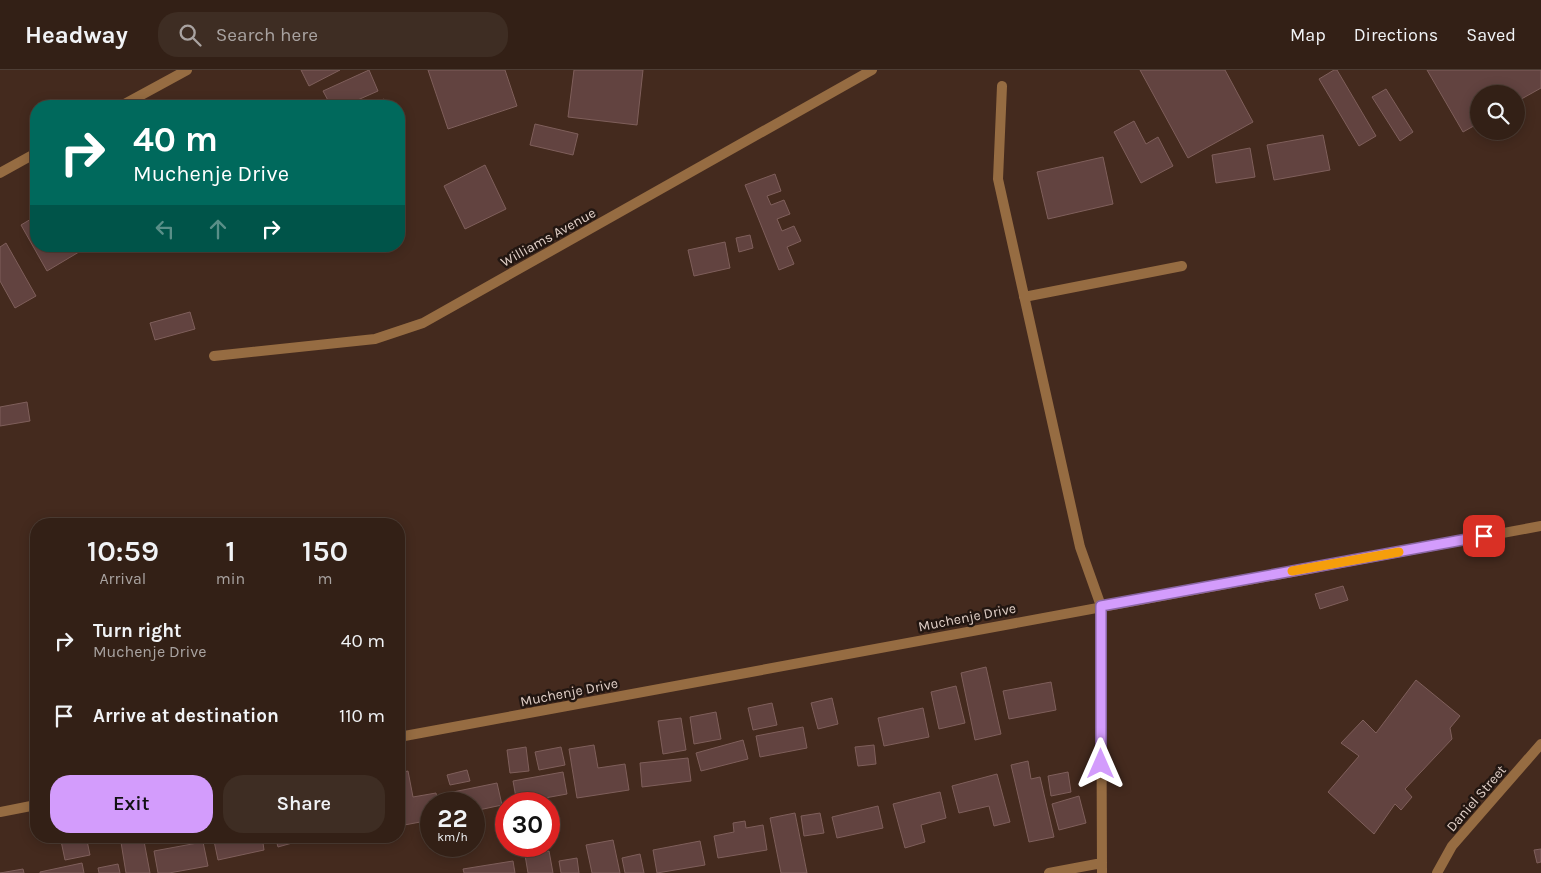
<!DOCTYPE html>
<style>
:root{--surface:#332016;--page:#3e2d23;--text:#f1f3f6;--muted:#a9a3a1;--line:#4e3e35;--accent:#d39cfc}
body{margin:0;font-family:Karla,sans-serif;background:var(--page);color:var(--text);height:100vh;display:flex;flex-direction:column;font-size:19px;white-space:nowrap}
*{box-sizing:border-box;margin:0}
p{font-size:16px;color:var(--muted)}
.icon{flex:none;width:28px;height:28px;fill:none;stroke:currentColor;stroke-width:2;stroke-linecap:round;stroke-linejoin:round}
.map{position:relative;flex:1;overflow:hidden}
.drawer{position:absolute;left:30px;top:448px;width:375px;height:325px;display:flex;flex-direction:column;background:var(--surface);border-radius:20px;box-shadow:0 2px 12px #0003,0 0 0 1px var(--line)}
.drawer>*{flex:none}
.top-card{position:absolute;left:30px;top:30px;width:375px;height:152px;border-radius:20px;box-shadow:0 2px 12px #0003,0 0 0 1px var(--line);background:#00695c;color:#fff;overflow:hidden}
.buttons{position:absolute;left:1470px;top:15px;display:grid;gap:10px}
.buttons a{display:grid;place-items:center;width:55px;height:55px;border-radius:50%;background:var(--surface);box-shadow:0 2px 12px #0003,0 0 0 1px var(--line);font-size:25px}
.speed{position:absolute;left:420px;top:722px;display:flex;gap:10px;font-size:25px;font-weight:700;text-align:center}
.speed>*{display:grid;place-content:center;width:65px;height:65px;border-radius:50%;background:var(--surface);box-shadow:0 2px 12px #0003,0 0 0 1px var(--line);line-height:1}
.speed small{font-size:12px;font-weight:400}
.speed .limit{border:8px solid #d22;background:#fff;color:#111}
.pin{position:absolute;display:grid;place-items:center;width:42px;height:42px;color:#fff;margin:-21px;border-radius:10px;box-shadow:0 2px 8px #0006}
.me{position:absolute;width:55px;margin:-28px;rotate:0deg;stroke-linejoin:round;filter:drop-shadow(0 0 4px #0008)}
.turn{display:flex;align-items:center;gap:18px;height:105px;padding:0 20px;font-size:22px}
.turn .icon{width:65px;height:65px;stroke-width:2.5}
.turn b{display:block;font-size:35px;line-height:42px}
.lanes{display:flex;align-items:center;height:48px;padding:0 20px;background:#0003;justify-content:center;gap:25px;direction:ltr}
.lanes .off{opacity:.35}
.eta{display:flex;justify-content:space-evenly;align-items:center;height:85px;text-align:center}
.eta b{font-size:30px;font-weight:600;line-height:35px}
.action{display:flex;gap:10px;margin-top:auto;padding:10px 20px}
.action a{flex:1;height:58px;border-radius:20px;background:var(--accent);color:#111;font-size:20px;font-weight:600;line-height:58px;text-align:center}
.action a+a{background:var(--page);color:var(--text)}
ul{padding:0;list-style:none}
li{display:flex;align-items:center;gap:15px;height:75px;padding:0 20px}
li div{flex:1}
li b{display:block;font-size:19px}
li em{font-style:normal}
header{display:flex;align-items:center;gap:30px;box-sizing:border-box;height:70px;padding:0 25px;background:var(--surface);border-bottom:1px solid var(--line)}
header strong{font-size:24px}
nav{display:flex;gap:28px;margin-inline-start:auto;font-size:18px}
.search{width:350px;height:45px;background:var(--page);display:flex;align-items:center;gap:12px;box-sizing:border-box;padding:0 18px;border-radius:20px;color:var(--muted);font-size:19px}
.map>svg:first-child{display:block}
</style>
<header>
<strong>Headway</strong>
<div class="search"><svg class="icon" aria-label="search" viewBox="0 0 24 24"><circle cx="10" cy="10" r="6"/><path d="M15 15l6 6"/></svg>Search here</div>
<nav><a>Map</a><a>Directions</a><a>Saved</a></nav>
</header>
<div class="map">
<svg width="1541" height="803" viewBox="0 0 1541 803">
<rect width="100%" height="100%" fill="#442a1e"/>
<!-- building -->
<path fill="#624340" stroke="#7f5f5b" d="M301,0H340L309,16Z
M369,0L378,21L344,36H331L323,21Z
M428,0H505L517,36L448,59Z
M574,0H643L637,55L568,47Z
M1140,0H1225L1253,52L1188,88Z
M1334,0H1337L1376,66L1359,76L1319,9Z
M1427,0H1541V18L1516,32V24H1479V53L1463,62Z
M1386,19L1413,62L1400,71L1372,27Z
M384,29L387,36H367Z
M1134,51L1146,74L1158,67L1173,96L1141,113L1114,62Z
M535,54L578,64L573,85L530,75Z
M1323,65L1330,100L1274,110L1267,75Z
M1250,78L1255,107L1216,113L1212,85Z
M1103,87L1113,134L1048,149L1037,102Z
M485,95L506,139L465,159L444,116Z
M775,104L781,121L767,126L771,135L784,130L790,144L777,149L782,161L794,156L801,171L787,177L794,194L779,200L745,115Z
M36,146V176H89L47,201L21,155Z
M750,165L753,178L739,182L736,168Z
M725,172L730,198L694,206L688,180Z
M6,173L36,226L15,238L0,211V177Z
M190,242L195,259L155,270L150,253Z
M27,332L30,351L0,356V337Z
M1343,516L1348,530L1320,539L1315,524Z
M986,597L1001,664L975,670L961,603Z
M1416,610L1460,646L1450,658L1452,669L1405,719L1412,727L1401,740L1395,734L1374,764L1328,722L1359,686L1341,673L1363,650L1376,663Z
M1051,612L1056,640L1009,649L1003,621Z
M956,616L965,653L939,659L931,622Z
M832,628L838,654L818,659L811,633Z
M772,633L777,655L753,660L748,638Z
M923,638L929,667L884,676L878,648Z
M716,642L721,669L694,674L690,647Z
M681,648L686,680L663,684L658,651Z
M803,657L807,678L760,687L756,666Z
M743,670L748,689L701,701L696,683Z
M594,675L598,698L625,694L629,720L577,728L569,679Z
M874,675L876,694L858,696L855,677Z
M526,677L529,701L510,703L507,680Z
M561,677L565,695L539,700L535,682Z
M688,688L691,711L642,717L640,693Z
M1028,691L1031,709L1040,707L1054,767L1029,772L1011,695Z
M467,700L470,711L450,715L447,705Z
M408,701L413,727L436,723L438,734H431V750L399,756V703Z
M563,702L567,724L517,733L513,711Z
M1068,702L1071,722L1051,726L1048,706Z
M997,704L1010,752L994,756L989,736L959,743L952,716Z
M497,713L502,735L474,741V734H455L453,722Z
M940,722L946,748L921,755L925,772L905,778L893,734Z
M1079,726L1086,753L1059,760L1052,734Z
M878,736L883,758L837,768L832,747Z
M795,743L807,803H781L770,748Z
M820,743L824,763L804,766L801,746Z
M745,751L746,758L763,755L767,780L718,788L714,766L734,762L733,753Z
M60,766H86L90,785L65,790Z
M120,766H143L150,803H126Z
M213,766H262L264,780L218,790Z
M275,766H317L278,777Z
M357,766H384L385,767L358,772Z
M613,770L620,803H592L586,775Z
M700,771L705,795L657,803L653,780Z
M203,772L208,796L169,803H158L154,781Z
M1541,779V792L1537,793L1534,780Z
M549,781L553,803H528L525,785Z
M640,784L644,803H625L622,788Z
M577,788L579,803H561L559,791Z
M513,791L515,803H464L463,799Z
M82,793L84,803H40V802Z
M118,794L120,803H99L98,798Z
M23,799L24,803H0Z"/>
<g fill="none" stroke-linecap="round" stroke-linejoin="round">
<!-- lane -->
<path stroke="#966c42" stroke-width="10" d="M1002,16L998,109L1080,477L1101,536
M1024,227L1182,196"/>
<!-- street -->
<path stroke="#966c42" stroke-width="10" d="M121,36L187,0
M0,103L36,83
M214,286L375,269L423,253L872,0
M1101,536L1102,803
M399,667L1541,456
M0,742L36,735
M1049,803L1102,793
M1437,803L1452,776L1541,674"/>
</g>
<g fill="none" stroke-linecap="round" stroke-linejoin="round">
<!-- route casing -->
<g stroke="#8965a4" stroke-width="12">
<path id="route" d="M1101,694V536L1484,466"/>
</g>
<!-- route -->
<use href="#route" stroke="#d39cfc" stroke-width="9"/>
<!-- slow -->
<path stroke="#f59e0b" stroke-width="9" d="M1292,501L1399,482"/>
</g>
<g text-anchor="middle" stroke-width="5" stroke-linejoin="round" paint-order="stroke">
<!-- street labels -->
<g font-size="14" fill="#e0cfc7" stroke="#221611">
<text transform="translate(548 167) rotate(-29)" y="5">Williams Avenue</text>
<text transform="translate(967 547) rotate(-11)" y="5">Muchenje Drive</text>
<text transform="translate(569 622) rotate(-11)" y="5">Muchenje Drive</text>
<text transform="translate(1476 728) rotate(-49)" y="5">Daniel Street</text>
</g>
</g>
</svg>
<div class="buttons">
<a><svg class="icon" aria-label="search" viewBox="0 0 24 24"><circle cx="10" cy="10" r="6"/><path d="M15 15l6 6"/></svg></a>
</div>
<div class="speed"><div>22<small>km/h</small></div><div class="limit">30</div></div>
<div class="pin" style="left:1484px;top:466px;background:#d93025"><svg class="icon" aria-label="arrive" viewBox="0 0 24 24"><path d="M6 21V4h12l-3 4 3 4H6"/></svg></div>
<svg class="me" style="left:1101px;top:694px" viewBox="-20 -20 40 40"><path d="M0-17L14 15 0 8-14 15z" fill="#d39cfc" stroke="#fff" stroke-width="4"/></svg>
<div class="top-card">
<div class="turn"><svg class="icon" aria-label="right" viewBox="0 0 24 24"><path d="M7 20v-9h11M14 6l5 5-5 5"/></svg><div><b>40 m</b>Muchenje Drive</div></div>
<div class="lanes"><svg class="icon off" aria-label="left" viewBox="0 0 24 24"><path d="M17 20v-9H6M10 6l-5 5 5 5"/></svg><svg class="icon off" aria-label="ahead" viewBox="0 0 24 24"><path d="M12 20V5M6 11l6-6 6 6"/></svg><svg class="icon" aria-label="right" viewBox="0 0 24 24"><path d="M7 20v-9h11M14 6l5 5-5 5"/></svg></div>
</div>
<section class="drawer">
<div class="eta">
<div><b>10:59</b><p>Arrival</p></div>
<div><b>1</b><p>min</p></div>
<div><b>150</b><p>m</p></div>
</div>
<ul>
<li><svg class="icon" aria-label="right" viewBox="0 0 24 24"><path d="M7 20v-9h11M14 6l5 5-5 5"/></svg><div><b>Turn right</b><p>Muchenje Drive</p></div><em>40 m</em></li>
<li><svg class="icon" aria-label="arrive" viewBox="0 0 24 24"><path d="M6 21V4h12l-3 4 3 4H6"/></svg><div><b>Arrive at destination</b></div><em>110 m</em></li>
</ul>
<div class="action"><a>Exit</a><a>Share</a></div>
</section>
</div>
